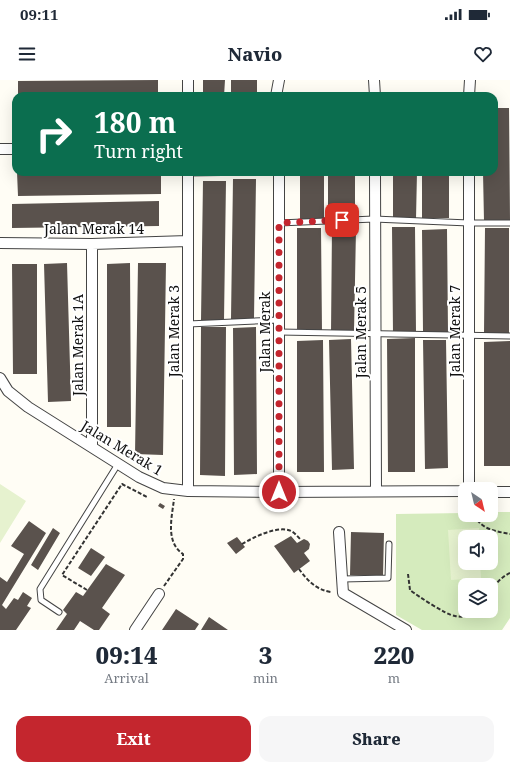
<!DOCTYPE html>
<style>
:root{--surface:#fff;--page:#f6f6f7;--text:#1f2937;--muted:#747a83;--accent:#c4262e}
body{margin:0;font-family:"Noto Serif",serif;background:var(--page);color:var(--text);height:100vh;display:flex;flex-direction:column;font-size:15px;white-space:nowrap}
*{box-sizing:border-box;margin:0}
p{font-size:13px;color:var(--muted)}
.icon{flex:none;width:22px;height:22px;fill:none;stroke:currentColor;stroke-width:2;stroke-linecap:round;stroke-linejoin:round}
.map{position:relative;height:550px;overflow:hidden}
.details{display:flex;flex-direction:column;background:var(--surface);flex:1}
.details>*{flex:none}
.banner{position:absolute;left:12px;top:12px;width:486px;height:84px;border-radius:12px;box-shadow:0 4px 16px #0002;background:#0b6e4f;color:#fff;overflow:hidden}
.needle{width:26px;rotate:145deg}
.fabs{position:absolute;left:458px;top:402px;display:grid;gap:8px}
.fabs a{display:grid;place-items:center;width:40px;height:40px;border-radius:8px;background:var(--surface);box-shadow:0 4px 16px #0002;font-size:20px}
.pin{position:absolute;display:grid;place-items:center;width:34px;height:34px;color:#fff;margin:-17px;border-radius:8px;box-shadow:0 2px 6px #0006}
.me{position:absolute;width:44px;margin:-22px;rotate:0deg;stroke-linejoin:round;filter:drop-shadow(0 0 3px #0008)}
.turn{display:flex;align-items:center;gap:14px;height:84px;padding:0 16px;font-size:18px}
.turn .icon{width:52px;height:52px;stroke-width:2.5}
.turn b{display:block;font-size:28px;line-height:34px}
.eta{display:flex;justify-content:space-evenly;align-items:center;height:68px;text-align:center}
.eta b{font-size:24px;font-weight:800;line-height:28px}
.cta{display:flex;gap:8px;margin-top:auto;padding:8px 16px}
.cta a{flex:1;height:46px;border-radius:12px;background:var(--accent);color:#fff;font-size:16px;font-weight:800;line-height:46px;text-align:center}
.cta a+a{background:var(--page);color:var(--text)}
.status{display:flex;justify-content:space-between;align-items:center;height:28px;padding:0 20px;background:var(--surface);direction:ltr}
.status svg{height:11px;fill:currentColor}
header{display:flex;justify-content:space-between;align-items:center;height:52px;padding:0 16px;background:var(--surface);font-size:18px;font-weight:800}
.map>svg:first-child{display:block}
</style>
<div class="status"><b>09:11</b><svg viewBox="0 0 49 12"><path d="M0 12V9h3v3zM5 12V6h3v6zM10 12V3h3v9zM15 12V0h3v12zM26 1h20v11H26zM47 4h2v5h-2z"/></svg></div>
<header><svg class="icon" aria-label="menu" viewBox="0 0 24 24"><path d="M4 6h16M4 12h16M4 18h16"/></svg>Navio<svg class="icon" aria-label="heart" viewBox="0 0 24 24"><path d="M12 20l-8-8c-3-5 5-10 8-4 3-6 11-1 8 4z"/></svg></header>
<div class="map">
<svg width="510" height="550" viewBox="0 0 510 550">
<rect width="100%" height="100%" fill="#fffdf5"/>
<!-- green -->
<path fill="#d5ebbd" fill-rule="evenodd" d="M491,432H510V538L502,550H422L396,535V434L465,433V435H491ZM465,457H491V483H465ZM465,505H491V531H465Z"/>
<!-- pitch -->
<path fill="#e6f2cf" d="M0,404L26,421L0,463Z
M479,448V457H465V483H480L481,498L451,500L448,450Z"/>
<!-- building -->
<path fill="#5a524d" d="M158,0V16H18V1Z
M203,0H225L224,16H203Z
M231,0H257V16H231Z
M494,28H509L510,140L484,141L483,92H494Z
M17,92H161V114L18,116Z
M300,92H324V139H300Z
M328,92H355V137L328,138Z
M393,92H417L416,139H393Z
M422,92H449V138H422Z
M233,99H256L254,239H231Z
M203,101H226L224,240H201Z
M159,121V146L12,148V124Z
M392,147H415L416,252L393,253Z
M297,148H321L322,252H297Z
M332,148L356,149L354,252H331Z
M485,148H509V254H484Z
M447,149L448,252H423L422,150Z
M67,183L71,321L48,322L44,184Z
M130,183L131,347H107V184Z
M138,183H166L163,375L135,374Z
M12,184H37V294H13Z
M201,247H226L225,396L200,395Z
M256,247L257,394L234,395L233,248Z
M415,258V392H388L387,259Z
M351,259L354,389L332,390L329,260Z
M323,260L324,392H297V261Z
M423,260H446L448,388L425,389Z
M510,261V386H484V262Z
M160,423L165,426L163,429L158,426Z
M29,441L46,453L2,525L6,529L14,518L18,520L23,512L32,518L27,526L31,528L16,550H0V497L7,502L24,474L11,466Z
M53,448L60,453L38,490L31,485Z
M351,452L384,453L383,496L350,495Z
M291,456L297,463L304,459L308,461L310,464L309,469L304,473L310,481L294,493L274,466Z
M237,457L245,467L236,474L227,463Z
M91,468L105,477L91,496L78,488Z
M106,484L125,495L102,528L110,534L99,550H94L80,541L74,550H56L67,534L63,530L76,512L83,516Z
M176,529L199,544L195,550H162Z
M209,537L228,550H201Z"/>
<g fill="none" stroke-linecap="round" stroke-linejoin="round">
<!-- service casing -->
<g stroke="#444" stroke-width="7">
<path id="service" d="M188,93L256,92
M279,143L374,139L469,143H510
M188,244L279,240
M279,252L510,256
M342,499L388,498L389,464
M59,532L41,520L40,509L118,384"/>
</g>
<!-- minor casing -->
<g stroke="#444" stroke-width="12">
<path id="minor" d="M188,0V16
M374,0L375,16
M276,16L279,0
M469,16L470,0
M0,69H16
M188,92V411
M375,92L376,411
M469,92V409
M0,163L92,164L188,161
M0,298L8,311L28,327L139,397L163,408L188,411L279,412L465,411
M92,367V164
M279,412V92
M491,412H510
M339,452L343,513L406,550
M135,550L159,514"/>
</g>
<!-- path -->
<path stroke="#333" stroke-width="2" stroke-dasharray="4 2" stroke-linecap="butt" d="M474,435C482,450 495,451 510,454
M242,464C254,457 278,445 291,451C295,453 298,457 301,460
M299,489C307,500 316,510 331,512
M408,494L410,510C418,516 446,535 455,536C465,538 474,535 482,531
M164,506L183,479V474C165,462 172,437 174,419
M87,510L62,495L122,404L147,417
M491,519C493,506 498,499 510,493"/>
<!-- service -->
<use href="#service" stroke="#fff" stroke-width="5"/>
<!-- minor -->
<use href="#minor" stroke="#fff" stroke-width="10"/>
</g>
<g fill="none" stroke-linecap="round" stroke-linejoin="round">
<!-- route -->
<path stroke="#c4262e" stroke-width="7" stroke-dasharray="0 12.6" d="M279,412V143L342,140"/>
</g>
<g text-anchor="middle" stroke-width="4" stroke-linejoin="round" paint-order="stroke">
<!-- street labels -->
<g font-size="14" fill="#111" stroke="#fff">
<text x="94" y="154">Jalan Merak 14</text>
<text transform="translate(174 251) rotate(-90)" y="5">Jalan Merak 3</text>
<text transform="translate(455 251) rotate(-90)" y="5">Jalan Merak 7</text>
<text transform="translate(265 252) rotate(-90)" y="5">Jalan Merak</text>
<text transform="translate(361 252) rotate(-90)" y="5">Jalan Merak 5</text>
<text transform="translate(78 265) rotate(-90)" y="5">Jalan Merak 1A</text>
<text transform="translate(122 368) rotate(31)" y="5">Jalan Merak 1</text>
</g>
</g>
</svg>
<div class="fabs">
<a><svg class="needle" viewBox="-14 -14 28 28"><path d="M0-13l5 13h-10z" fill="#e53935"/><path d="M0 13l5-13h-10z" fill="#747a83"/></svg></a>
<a><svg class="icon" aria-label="sound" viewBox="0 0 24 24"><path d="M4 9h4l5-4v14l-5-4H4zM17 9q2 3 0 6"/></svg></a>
<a><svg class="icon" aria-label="layers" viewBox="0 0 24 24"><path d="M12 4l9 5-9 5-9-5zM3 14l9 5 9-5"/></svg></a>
</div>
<div class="pin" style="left:342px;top:140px;background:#d93025"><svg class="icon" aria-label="arrive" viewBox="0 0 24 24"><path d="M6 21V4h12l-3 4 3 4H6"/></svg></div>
<svg class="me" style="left:279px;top:412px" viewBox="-20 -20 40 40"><circle r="17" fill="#c4262e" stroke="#fff" stroke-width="3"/><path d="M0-11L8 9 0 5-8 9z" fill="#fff"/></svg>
<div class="banner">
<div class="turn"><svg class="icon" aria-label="right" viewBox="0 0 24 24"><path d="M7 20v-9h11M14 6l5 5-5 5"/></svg><div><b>180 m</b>Turn right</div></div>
</div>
</div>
<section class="details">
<div class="eta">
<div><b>09:14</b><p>Arrival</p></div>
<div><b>3</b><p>min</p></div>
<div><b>220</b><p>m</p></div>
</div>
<div class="cta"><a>Exit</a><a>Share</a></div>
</section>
